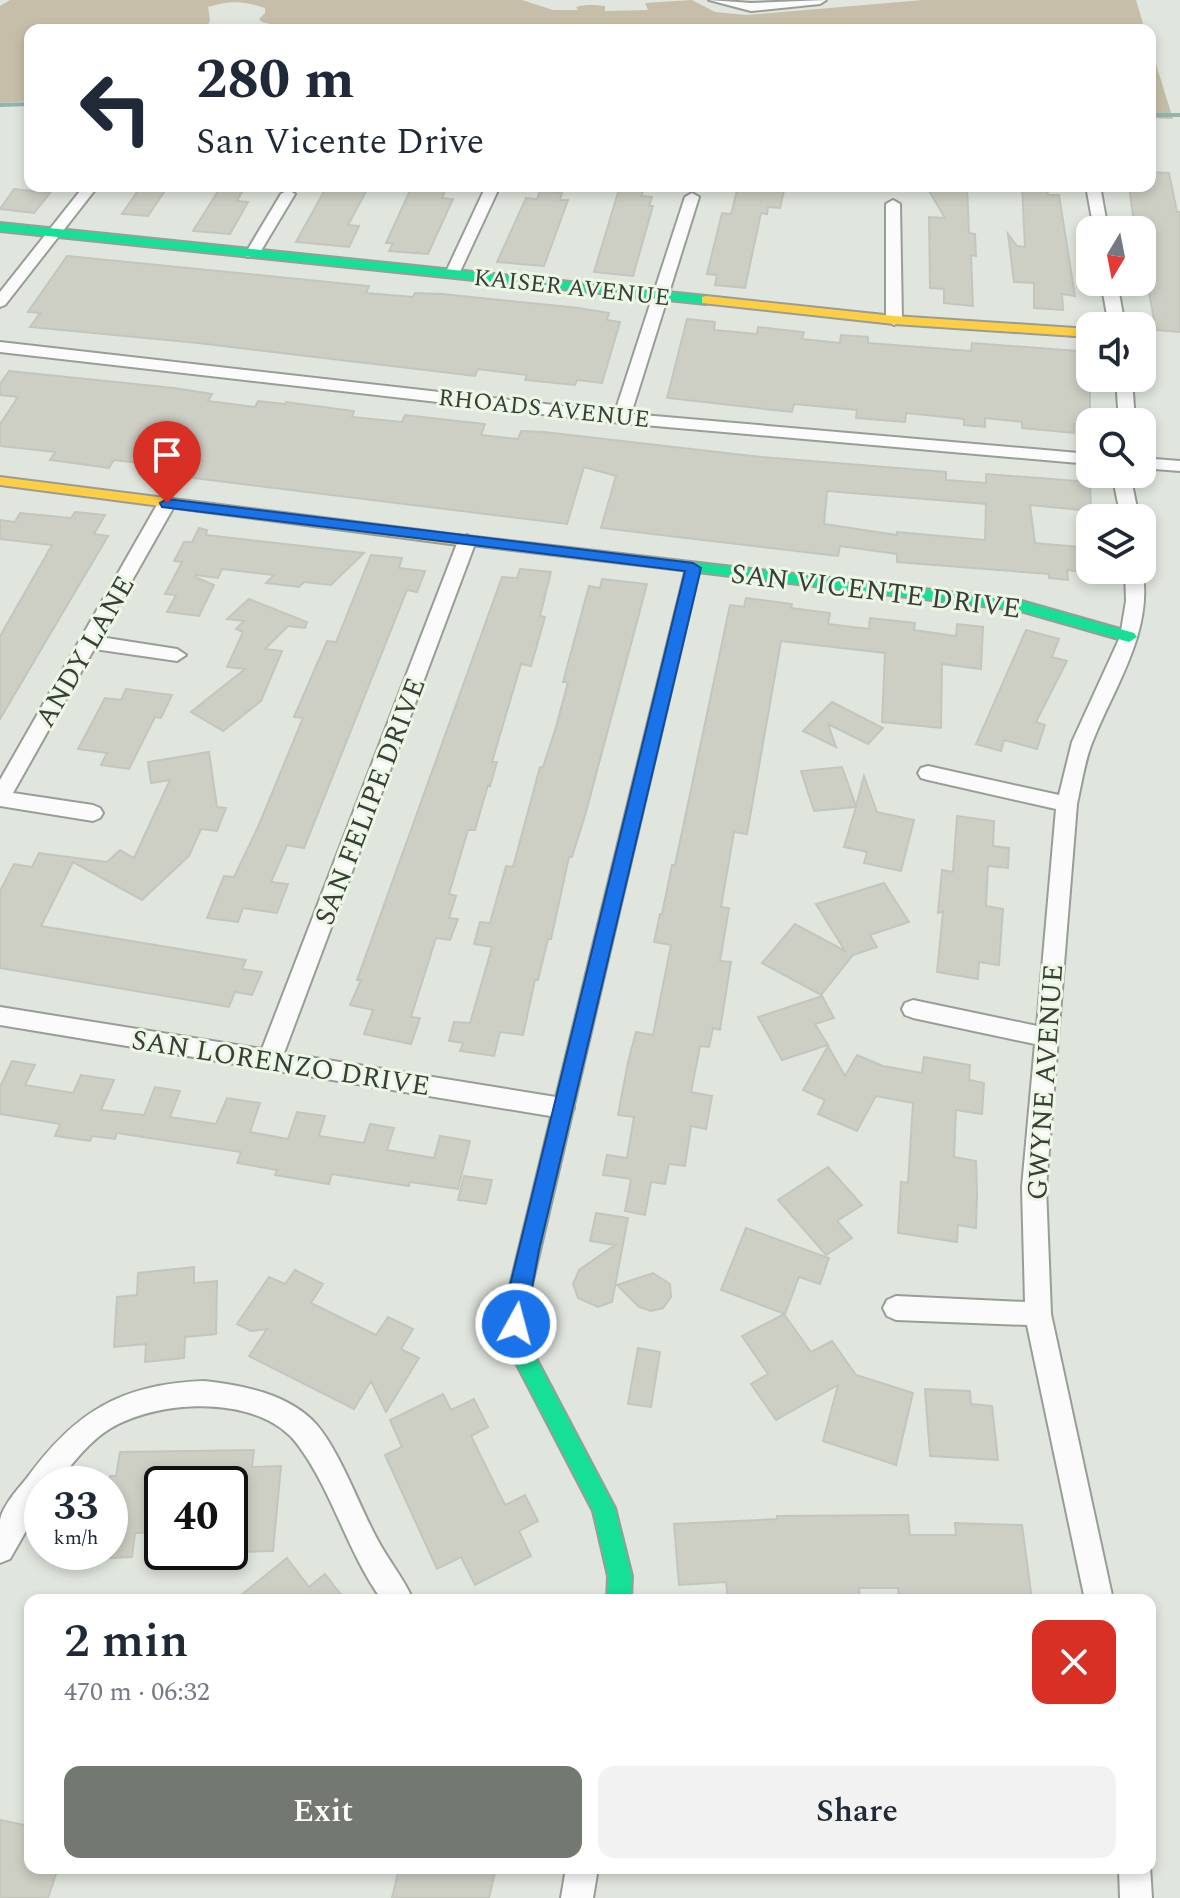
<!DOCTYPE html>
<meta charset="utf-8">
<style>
:root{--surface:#fff;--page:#f2f2f3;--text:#1f2937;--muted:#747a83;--accent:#737971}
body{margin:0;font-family:Spectral,serif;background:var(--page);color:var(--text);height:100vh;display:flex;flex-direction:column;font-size:30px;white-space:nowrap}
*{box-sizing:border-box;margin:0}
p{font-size:26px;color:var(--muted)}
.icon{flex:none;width:44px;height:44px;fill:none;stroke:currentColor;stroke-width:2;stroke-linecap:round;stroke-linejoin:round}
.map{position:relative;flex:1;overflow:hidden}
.panel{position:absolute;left:24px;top:1594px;width:1132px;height:280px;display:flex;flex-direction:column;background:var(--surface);border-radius:16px;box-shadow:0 4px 12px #0003}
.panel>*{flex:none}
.banner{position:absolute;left:24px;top:24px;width:1132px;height:168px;border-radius:16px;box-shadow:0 4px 12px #0003;background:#fff;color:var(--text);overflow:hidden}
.needle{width:52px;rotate:190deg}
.fabs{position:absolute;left:1076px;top:216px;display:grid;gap:16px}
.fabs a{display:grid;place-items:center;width:80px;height:80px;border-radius:16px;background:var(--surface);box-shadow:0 4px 12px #0003;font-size:40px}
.speed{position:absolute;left:24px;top:1466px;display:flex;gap:16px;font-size:40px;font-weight:700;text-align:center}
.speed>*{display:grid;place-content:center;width:104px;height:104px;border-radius:50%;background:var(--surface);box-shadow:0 4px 12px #0003;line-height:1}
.speed small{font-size:20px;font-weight:400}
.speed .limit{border:4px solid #111;border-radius:12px;background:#fff;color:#111}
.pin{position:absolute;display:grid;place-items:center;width:68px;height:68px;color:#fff;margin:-82px -34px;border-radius:50% 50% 50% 0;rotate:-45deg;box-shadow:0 0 8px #0007}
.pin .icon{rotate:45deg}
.me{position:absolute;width:88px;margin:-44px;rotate:7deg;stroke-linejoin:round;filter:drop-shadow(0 0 6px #0008)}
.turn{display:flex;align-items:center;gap:28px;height:168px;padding:0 40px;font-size:36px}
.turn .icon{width:104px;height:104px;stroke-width:2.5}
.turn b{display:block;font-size:56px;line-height:68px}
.round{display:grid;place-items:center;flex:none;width:84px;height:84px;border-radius:16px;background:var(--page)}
.headline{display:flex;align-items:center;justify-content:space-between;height:136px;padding:0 40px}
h1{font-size:48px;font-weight:600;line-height:60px}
.action{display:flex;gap:16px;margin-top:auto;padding:16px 40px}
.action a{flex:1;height:92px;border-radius:16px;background:var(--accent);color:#fff;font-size:32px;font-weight:600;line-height:92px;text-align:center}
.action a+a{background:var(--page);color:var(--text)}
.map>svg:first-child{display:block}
</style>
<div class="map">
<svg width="1180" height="1898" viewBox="0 0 1180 1898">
<rect width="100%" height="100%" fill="#e0e6dd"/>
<!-- forest -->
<path fill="#c6bea8" d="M10,0H522L553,10H578L576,7C586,4 596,5 605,6V11L648,10L645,3L692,0L715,12L747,15L923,0H1136L1145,30H296L262,22L259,19L265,13V8C243,1 230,0 208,7L210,20L206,30H30V101L0,103V6Z
M1150,45L1173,119L1150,118Z"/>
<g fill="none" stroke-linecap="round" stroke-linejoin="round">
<!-- stream -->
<path stroke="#92b4ae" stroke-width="4" d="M0,105L30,104
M1150,115H1180"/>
</g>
<!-- building -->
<path fill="#cdcfc4" stroke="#c3c6be" stroke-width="2" fill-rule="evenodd" d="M1150,172L1169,173L1177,212H1180V332L1156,330L1142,256V230H1135L1129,186H1150Z
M141,186H168L148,216L122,214Z
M327,186H369L348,225L359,226L349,247L296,242Z
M412,186H447L442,198L453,199L428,254L389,251L393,243H386Z
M620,186H645L641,196L652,197L649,206H653L633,276L594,272Z
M745,186H785L780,208L768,207L767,214L761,213L745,288L715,285L717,275L707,274L722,213L731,214L737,190L744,191Z
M926,186H967L969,233L975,234L976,256L971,255L973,306L944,303V289L930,288L929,217L945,218Z
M1022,186H1047L1048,195H1059L1075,296L1062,294L1063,310L1034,308V283L1014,282L1008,234L1017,246L1025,247Z
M220,188L243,190L237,201L248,202L230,234L193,231Z
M14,189L50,193L34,213L0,209Z
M540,191L562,193L560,200H568L544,266L497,262L526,198L537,199Z
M67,256L369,286L366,293L413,297L415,293L442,294L579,308L609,313L607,320L620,322L602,383L577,380L575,385L525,380L527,375L478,369L475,376L198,343L30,327L40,313L28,312Z
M687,319L715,322L714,330L757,334L758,327L804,332L802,339L840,343L841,335L868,337V343L971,351L972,343L1077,351V358L1090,359V426L1074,424V433L1022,428V422L985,418V427L964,425V419L906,413L905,422L856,418L857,410L794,404L792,412L667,398Z
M9,371L174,388L212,394L208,401L255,407L258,401L285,404L286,402L354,411L352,417L402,422L405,415L485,424L481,435L518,439L521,431L544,432L761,457L946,472V480L986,483V474L1090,482L1091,511L1030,505L1035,543L1090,548V573L1067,570L1068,580L1049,578V574L897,562V554L840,546L838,556L601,528L616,476L584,467L567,524L153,473L157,465L114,460L109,468L50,460L55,452L0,446V424L18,397L0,395V384ZM827,491L986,504L985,540L897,532V535L824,524Z
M75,512L105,515L94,534L108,536L0,719V636L52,545L0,539V520L15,522L20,513L71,518Z
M199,528L207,530L206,535L364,553L331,585L304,582L299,587L266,583L274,575L222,569L218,578L195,575V577L214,585L199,616L167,612L176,595L165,594L182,562L174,561L184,542H192Z
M371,555L402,558L399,568L425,571L417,592L407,590L304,848L287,845L271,882L288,884L277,913L243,908L238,922L207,918L224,876L234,877L258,827L303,718L294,717L327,641L336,642Z
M520,569L551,572L540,616L545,617L531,666L521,664L492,762H497L490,786L488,785L475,830H468L449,894L456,896L449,918L458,919L450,940L436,938L411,1017L420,1018L411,1044L364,1034L373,1010L350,1005L361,980H357L502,577L517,578Z
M602,579L647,584L586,812L572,857H569L551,939H548L538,980H535L523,1035L500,1032L494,1056L460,1051L463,1043L449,1041L454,1022L470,1023L492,947L474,944L480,922L490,923L506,866L513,867L540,767H543L556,727L568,682H563L589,586L600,588Z
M746,598L792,604L791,608L830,613L828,624L869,629L870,618L915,623L914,630L956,636L957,624L983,627L981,669L942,664L941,728L882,722L885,653L781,641L747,834L734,832L721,907L729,908L720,961L731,962L720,1030L713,1028L709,1047L700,1046L691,1092L712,1096L706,1129L691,1126L685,1166L669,1164L665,1184L651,1182L645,1215L625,1211L631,1179L603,1175L607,1155L627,1158L634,1117L618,1115L628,1062L636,1032L653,1035L671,945L654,942L660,914H662L672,865H675L730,605L744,607Z
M249,599L307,622L305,628L288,626L265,649L282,651L261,701L223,731L191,712L245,669L227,667L243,632L236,629L244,621L227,619Z
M1026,630L1059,639L1052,657L1067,661L1036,722L1045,725L1037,749L1004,740L1001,751L976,744Z
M126,689L172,695L161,718L155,717L129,769L101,765L107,753L78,749L105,698L121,700Z
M832,702L883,728L868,744L828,724L836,747L803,731Z
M209,752L217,807L226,808L217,831L201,829L189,856L142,900L73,862L41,926L246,960L242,969L262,972L252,995L235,992L229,1007L0,968V891L14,864L32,867L39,853L107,862L120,850L134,858L170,780L151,783L148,762Z
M842,767L856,806L864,776L877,812L914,820L901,871L864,863L867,852L844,847L856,807L814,811L801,771Z
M957,816L994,821L993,846L1009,848L1008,868L988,866L986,906L1003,909L999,965L979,962L978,979L937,972L943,911L938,913L942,870L953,872Z
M884,883L909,922L870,935L877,947L853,955L821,995L762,963L795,924L845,951L816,904Z
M822,996L834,1018L815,1024L828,1045L782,1060L758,1017Z
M828,1046L845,1076L857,1055L883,1066L922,1073L924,1057L970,1065L969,1080L984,1083L982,1114L956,1110L954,1157L976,1161L977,1193L976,1228L958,1225L957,1242L898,1233L901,1182L908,1183L913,1103L876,1096L857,1131L818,1114L825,1100L803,1090Z
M12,1061L35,1065L25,1085L73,1093L81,1075L114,1080L101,1110L144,1115L155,1087L180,1091L170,1117L216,1124L227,1098L260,1103L250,1132L288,1139L297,1112L325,1116L319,1136L364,1143L370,1124L394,1128L387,1150L434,1158L440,1136L470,1141L458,1189L410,1182L409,1186L332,1174L329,1184L275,1175L277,1170L237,1163L241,1152L117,1133L115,1139L92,1136L90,1141L55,1136L60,1124L0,1114V1087Z
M828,1167L862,1205L837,1221L852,1238L826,1255L778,1200Z
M464,1176L492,1180L486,1204L458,1200Z
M596,1213L628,1218L612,1302L598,1307L578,1298L573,1284L579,1270L615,1245L590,1241Z
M746,1228L829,1258L820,1284L799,1277L785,1314L721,1290Z
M194,1267V1283L217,1281L216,1334L185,1337L184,1358L145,1362L146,1344L114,1347L117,1297L137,1295L138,1273Z
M295,1270L323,1284L311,1303L376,1335L388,1317L413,1329L401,1349L419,1358L386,1412L371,1381L354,1409L249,1356L267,1329L251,1331L237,1324L269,1277L285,1284Z
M653,1273L670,1284L671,1297L663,1308L651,1311L639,1307L617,1285Z
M784,1314L811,1352L832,1341L856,1375L913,1393L896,1465L823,1441L838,1385L776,1420L751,1384L768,1374L742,1336Z
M638,1348L660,1352L651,1407L628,1404Z
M925,1389L970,1391L971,1404L992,1406L998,1460L930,1456Z
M443,1394L451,1410L474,1399L488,1427L471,1436L505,1505L525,1495L538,1521L519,1531L531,1556L475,1585L461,1557L437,1569L385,1455L402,1447L390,1420Z
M254,1450L252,1467L281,1466L273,1551L230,1552V1484H162V1532L135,1533L132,1557L110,1558V1476H116L120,1452Z
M908,1515L910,1535H956L955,1523L1022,1525L1032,1600H899L898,1588H859L860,1600H728L726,1582L679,1585L674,1524L777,1519V1516Z
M287,1558L309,1587L325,1574L345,1600H235Z
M0,1820L30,1826V1868H58L48,1898H0Z
M399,1868H496L489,1898H392Z"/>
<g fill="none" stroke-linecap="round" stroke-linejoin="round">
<!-- street casing -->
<g stroke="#999d97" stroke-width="4">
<path id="street" d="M709,0L751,3L826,0L820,4L751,11Z
M84,186H98L5,305L0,307V292Z
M486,186L499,188L459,274L457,277H447L445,274Z
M1086,186H1100L1108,230H1094Z
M288,190L295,194L259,254L257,257H247L245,254L281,194Z
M692,193L699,197L631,414L1090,454V464L621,423L0,352V342L615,412L685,197Z
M893,200L900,204L902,320L894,325L886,320V204Z
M1101,282H1117L1125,326H1109Z
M1116,378H1132L1135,422H1119Z
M1142,458L1180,461V471L1142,468Z
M1112,474H1130L1139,518H1121Z
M167,498L176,503L100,637L177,649L186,655L177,661L94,649L13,793L93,805L100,808L103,813L100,818L93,821L0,806V780L158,503Z
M467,535L476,541L284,1053L562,1098L570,1101L574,1108L570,1115L562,1118L0,1025V1007L262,1049L458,541Z
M1142,568C1154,629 1116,684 1094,738C1085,758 1082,782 1077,804L1046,1187L1051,1314L1113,1600H1085L1027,1325L896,1320L887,1316L883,1308L887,1300L896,1296L1025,1302L1022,1187L1035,1044L913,1018L905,1015L902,1009L905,1003L913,1000L1037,1026L1056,809L928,780L921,778L918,773L921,768L928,766L1059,795L1072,742L1120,637L1126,601L1125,570Z
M204,1381C242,1385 289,1394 316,1424C339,1450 359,1505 376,1537C387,1559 404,1578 413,1600H382C347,1552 333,1492 298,1445C261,1394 160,1399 111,1428C89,1441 72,1464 56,1484H42V1503L10,1559L0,1563C0,1550 0,1532 0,1520C3,1505 18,1489 27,1478C75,1412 121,1384 204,1381Z
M1150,1866L1152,1898H1120L1119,1868Z
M566,1868H598L593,1898H561Z"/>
</g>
<!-- fast casing -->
<g stroke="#999d97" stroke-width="4">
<path id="fast" d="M0,223L706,296L712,300L706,304L0,231Z
M458,535L1018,600L1134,633L1137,637L1129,642L1017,610L453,543L451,540Z
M607,918L613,920L616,925L527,1306V1341L615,1508L632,1576L631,1600H607L608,1576L593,1511L505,1342V1306L598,925L601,920Z"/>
</g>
<!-- slow casing -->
<g stroke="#999d97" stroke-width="4">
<path id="slow" d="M706,296L894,316L1090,329V337L894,324L702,303V297Z
M0,477L458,535L465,540L458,545L0,485Z
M693,563L700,568L616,925L613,930H601L598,925L686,568Z"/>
</g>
<!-- street -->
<use href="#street" fill="#fafbfa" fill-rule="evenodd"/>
<!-- fast -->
<use href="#fast" fill="#16e098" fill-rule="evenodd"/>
<!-- slow -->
<use href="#slow" fill="#ffcf43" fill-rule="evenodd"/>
</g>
<!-- route -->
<path fill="#1a73e8" stroke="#114b97" stroke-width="2" d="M167,499L693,563L701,568L539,1250L524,1331L516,1334L508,1331L505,1306L685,571L162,507L160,503Z"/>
<g text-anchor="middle" stroke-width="6" stroke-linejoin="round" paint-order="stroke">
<!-- far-street labels -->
<g font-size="24" fill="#393e37" stroke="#ecf7e6">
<text transform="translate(572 287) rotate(6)" y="8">KAISER AVENUE</text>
<text transform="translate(544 408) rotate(6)" y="8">RHOADS AVENUE</text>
</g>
<!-- street labels -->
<g font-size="28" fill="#393e37" stroke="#ecf7e6">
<text transform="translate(876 590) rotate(7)" y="10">SAN VICENTE DRIVE</text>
<text transform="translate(84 651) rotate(-60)" y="10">ANDY LANE</text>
<text transform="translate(369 801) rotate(-69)" y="10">SAN FELIPE DRIVE</text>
<text transform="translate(281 1062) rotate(9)" y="10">SAN LORENZO DRIVE</text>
<text transform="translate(1044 1082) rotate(-86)" y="10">GWYNE AVENUE</text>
</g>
</g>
</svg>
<div class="fabs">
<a><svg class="needle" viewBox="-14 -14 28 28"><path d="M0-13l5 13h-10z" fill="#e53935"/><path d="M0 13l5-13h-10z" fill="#747a83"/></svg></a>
<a><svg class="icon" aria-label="sound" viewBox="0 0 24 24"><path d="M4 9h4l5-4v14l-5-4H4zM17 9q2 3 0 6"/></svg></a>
<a><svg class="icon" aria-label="search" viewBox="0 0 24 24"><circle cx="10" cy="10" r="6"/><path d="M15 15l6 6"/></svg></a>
<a><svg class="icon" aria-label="layers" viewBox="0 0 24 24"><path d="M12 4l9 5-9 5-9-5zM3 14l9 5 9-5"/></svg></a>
</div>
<div class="speed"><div>33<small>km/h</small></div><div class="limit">40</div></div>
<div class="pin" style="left:167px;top:503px;background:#d93025"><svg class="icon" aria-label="arrive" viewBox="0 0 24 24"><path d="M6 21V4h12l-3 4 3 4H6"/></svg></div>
<svg class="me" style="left:516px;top:1324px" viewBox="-20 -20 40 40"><circle r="17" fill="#1a73e8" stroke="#fff" stroke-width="3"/><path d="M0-11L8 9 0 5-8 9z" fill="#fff"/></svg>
<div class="banner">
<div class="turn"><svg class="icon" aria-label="left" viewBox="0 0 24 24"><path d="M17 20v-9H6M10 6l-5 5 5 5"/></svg><div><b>280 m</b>San Vicente Drive</div></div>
</div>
<section class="panel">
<div class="headline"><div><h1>2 min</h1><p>470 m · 06:32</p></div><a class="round" style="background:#d93025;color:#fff"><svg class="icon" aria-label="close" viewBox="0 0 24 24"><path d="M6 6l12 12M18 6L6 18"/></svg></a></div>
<div class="action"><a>Exit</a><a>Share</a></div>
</section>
</div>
